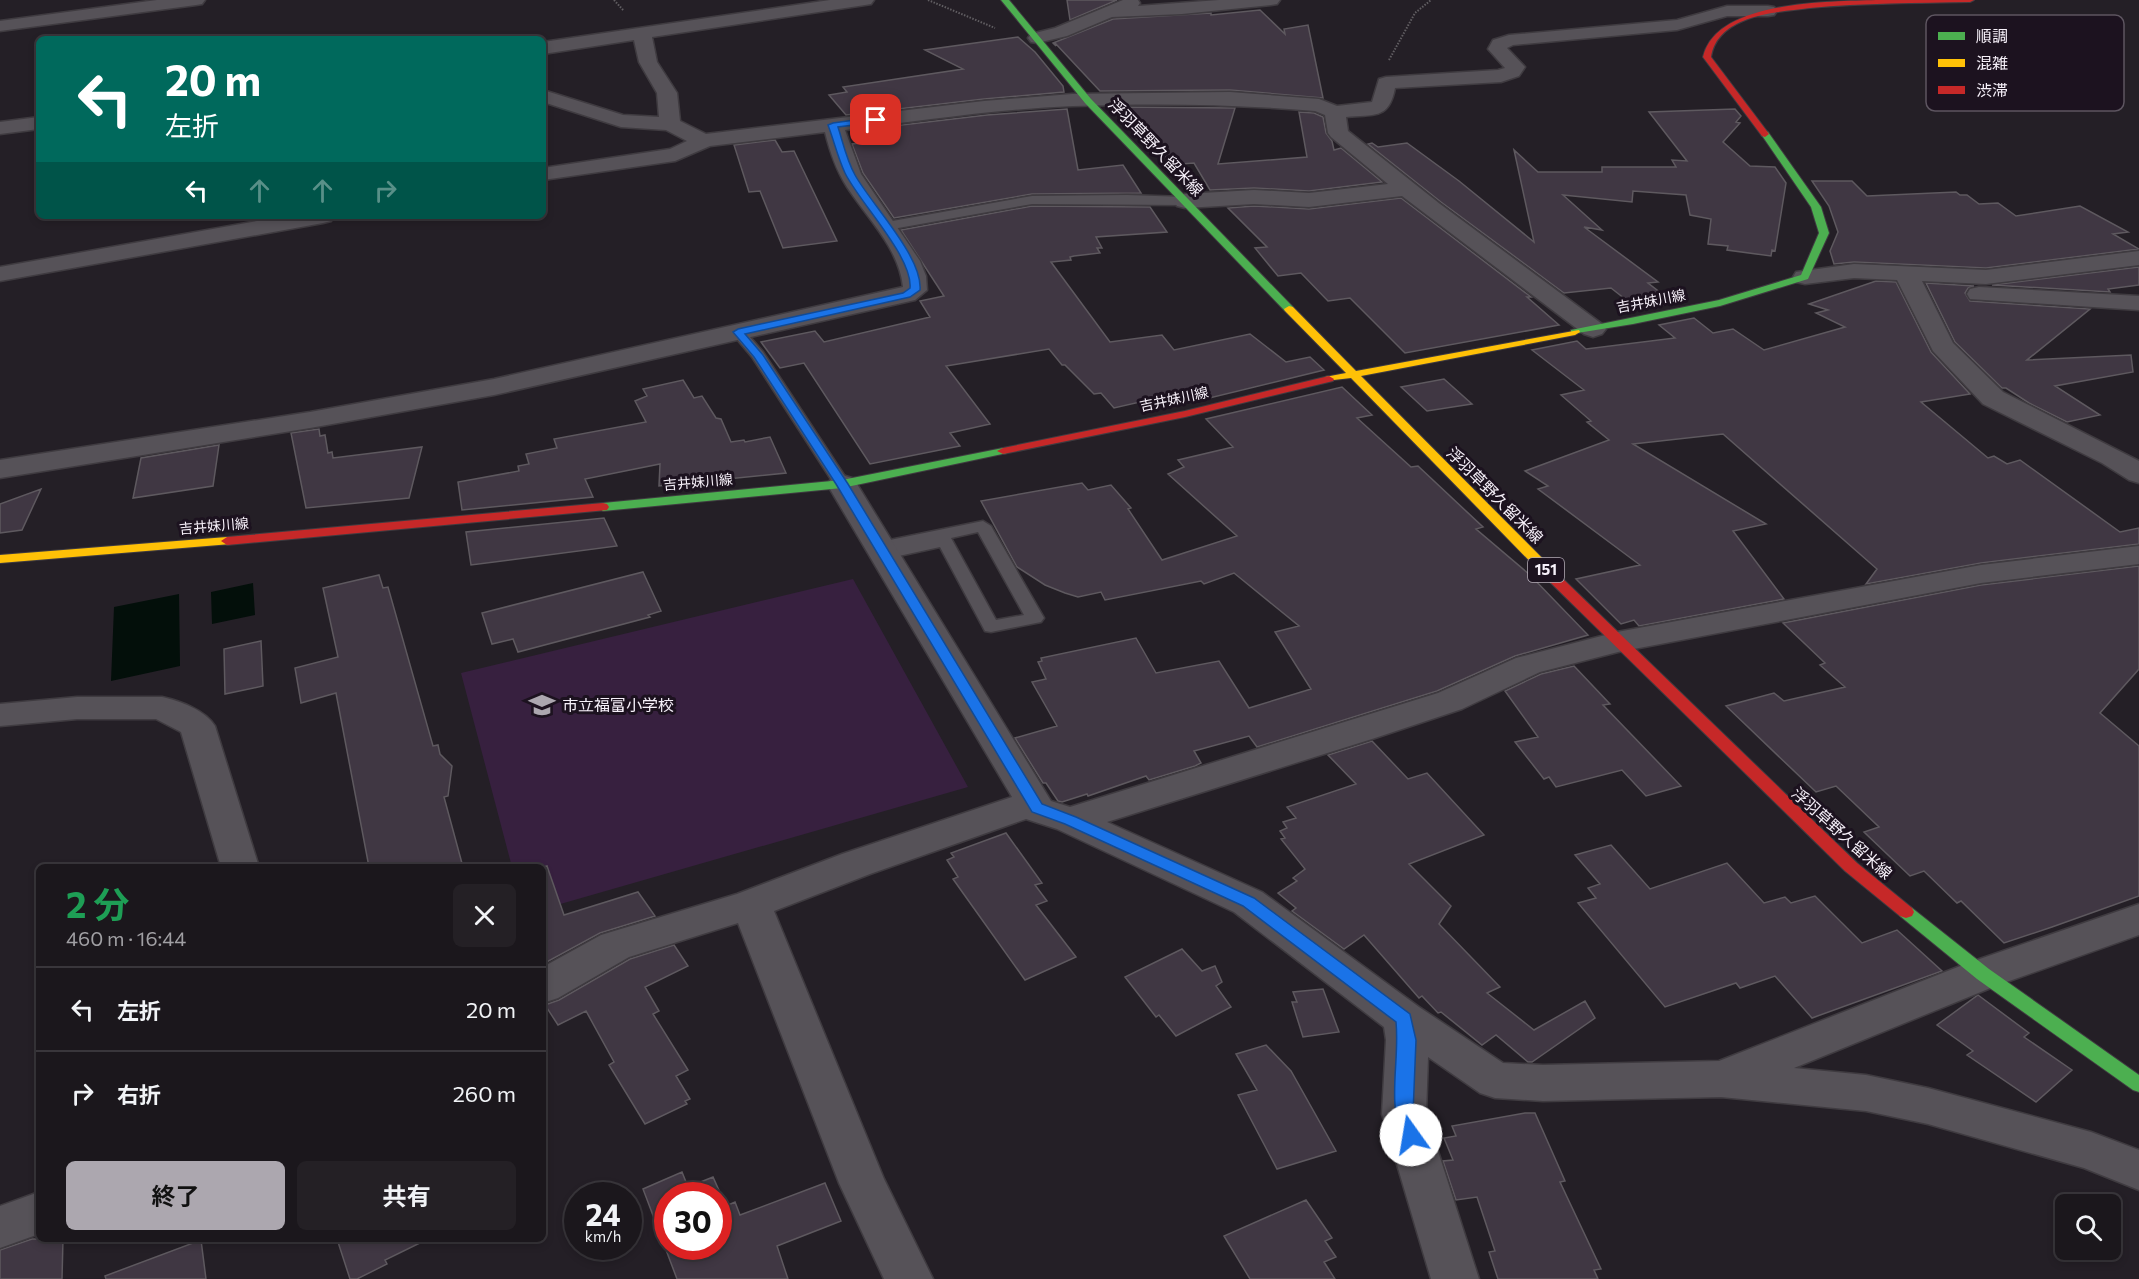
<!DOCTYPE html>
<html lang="ja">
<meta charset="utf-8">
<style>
:root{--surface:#1b171c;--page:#242025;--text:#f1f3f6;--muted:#a09fa3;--line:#39363b;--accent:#aca7af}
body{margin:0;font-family:Commissioner,"Noto Sans JP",sans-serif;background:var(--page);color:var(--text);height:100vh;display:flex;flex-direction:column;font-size:22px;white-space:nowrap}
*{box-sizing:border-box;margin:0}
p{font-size:20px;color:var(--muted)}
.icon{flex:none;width:33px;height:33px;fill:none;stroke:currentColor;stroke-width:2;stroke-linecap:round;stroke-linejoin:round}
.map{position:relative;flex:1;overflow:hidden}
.details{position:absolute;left:36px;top:864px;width:510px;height:378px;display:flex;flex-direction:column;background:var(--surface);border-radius:9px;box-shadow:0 3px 9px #0003,0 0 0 2px var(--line)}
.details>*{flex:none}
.top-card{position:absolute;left:36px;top:36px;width:510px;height:183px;border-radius:9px;box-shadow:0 3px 9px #0003,0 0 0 2px var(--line);background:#00695c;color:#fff;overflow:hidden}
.buttons{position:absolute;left:2055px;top:1194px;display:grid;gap:12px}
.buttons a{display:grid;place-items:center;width:66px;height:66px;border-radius:9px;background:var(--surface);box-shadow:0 3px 9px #0003,0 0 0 2px var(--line);font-size:30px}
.speed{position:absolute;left:564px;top:1182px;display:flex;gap:12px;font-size:30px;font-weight:700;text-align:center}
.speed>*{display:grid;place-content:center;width:78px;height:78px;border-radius:50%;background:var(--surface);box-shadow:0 3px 9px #0003,0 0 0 2px var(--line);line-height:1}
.speed small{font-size:15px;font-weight:400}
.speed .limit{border:9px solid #d22;background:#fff;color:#111}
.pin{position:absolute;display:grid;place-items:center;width:51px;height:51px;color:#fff;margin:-26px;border-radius:12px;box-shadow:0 3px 9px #0006}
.me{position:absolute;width:66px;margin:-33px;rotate:347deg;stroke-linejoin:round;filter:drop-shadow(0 0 4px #0008)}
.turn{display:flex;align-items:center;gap:21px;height:126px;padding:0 30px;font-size:27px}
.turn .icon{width:78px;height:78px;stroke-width:2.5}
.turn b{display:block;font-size:42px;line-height:51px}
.lanes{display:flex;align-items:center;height:57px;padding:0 30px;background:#0003;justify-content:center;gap:30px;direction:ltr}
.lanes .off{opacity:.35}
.round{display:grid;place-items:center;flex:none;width:63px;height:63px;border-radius:9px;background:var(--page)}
.head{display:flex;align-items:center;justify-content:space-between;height:102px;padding:0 30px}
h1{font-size:36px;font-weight:700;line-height:45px;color:#1e9e55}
.action{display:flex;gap:12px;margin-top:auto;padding:12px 30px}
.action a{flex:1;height:69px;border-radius:9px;background:var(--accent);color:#111;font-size:24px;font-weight:700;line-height:69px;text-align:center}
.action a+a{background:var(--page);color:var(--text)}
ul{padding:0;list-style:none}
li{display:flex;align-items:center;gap:18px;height:84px;padding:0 30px;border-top:2px solid var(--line)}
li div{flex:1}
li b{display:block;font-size:22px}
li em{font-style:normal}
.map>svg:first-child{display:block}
</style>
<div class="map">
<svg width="2139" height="1279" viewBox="0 0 2139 1279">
<rect width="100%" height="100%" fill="#241f26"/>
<!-- green -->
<path fill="#37203f" d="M853,579L968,787L543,909V867H512L461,673Z"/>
<!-- water -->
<path fill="#030f0a" d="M253,583L255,615L212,624L211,592Z
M179,594L180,666L111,681L114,607Z"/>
<!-- building -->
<path fill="#403743" stroke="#5e595f" stroke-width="1.5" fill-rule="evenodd" d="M1067,0H1117L1070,20Z
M1260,10L1285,34L1284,29L1308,25L1323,98L1230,90L1100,91L1055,43L1056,46L1053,43L1113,19L1211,13V15Z
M1018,37L1035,52L1063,86L1064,92L984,99L846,115L829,95L847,92L843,87L963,69L925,50Z
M1114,107L1235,108L1218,164L1307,157L1299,112L1314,113L1323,117L1326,133L1332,141L1334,150L1341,148L1382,182L1309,191L1254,188L1210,190L1194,163L1167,165Z
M1067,109L1078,170L1123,165L1141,193L1032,194L894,218L863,173L852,144L869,142L859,130L987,115Z
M1735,109L1741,116L1736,122L1740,123L1723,142L1750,166L1775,167L1786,183L1775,251L1772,250L1771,256L1727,250L1728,246L1708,244L1711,219L1690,215L1686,195L1633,191L1632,202L1563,195L1602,230L1584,227L1658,282L1648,283L1674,303L1639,310L1611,288L1564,293L1441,202L1368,144L1372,143L1378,147L1407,143L1459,181L1534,242L1514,150L1538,172H1602V167H1676L1672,160L1687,161L1649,112Z
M775,140L782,152L794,151L837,241L783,248L760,191L749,192L734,145Z
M1812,181H1852L1867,196L1956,192L1960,195H1967L1979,204L1998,203L2016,216L2080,206L2128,232L2113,234L2139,249L1986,268L1854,262L1834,264L1830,251L1838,232L1829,206Z
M1401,198L1531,297H1527L1559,325L1405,353L1350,298L1328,301L1301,273L1278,276L1255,248L1267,247L1228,208L1254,206L1309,209Z
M1032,206L1150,207L1167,232L1096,237L1102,248H1097L1100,253L1074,256L1070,257L1071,260L1051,262L1110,342L1162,335L1174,350L1250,334L1286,362L1310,357L1324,370L1189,403L1179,393L1114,408L1101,393L1094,394L1065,365H1062L1049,349L946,366L990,424L950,433L960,446L870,464L804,363L780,368L761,342L815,331L824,342L930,317L920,301L944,296L901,230Z
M2139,267V285L2108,289L2110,292L1992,285Z
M1876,281L1896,282L1931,352L1970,394L1921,402L1988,458L1994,456L2007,464L2020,460L2120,532L2139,528V544L1981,563L1866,584L1877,569L1723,434L1633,444L1766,524L1733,531L1784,599L1639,626L1634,620L1621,624L1576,579L1640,565L1538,489L1548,486L1525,471L1609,440L1587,422L1591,421L1561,395L1584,390L1532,350L1577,341L1586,349L1675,338L1659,325L1694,318L1713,333L1733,329L1764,350L1845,327L1816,313L1828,310L1809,304Z
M1926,283L1974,286L1968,288L1965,293L1970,301L2090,309L2027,360L2131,355L2133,372L2055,386L2100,415L2067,422L2029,403L2006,388H2002L1955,342Z
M1444,379L1472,404L1427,411L1401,387Z
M683,380L694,398L702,396L716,418L721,419L731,442L744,440L745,442L770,437L786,473L659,486L660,464L585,479L593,497L462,510L458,482L519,471L518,466L529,464L526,454L557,448L554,439L646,422L635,401L647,396L643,389Z
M1342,387L1372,415L1357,418L1411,467L1418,466L1483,527L1476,529L1530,575L1588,635L1515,656L1437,691L1257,747L1249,736L1194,751L1201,763L1195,766L1149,780L1146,776L1088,796L1087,794L1062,802L1058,801L1046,783H1043L1015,738L1057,726L1032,682L1046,679L1038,662L1042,661L1041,658L1136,638L1156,673L1219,661L1249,708L1311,689L1275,632L1299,626L1234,573L1204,584L1201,581L1105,600L1101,592L1078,597L1065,593L1045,585L1017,567L981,501L1082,483L1088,490L1111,485L1131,508L1128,509L1162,560L1237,536L1168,474L1184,467L1178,460L1233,447L1206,419Z
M319,429L320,436L325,435L328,453L332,452L333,458L422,447L409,498L306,508L291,433Z
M219,445L213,486L133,498L141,458Z
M41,489L22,530L0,533V504Z
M604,518L617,546L471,565L466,532Z
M2139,566V669L2100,713L2139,746V896L2052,927L2004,943L1961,901L1957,903L1924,871L1910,876L1864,832L1879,827L1836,786L1816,792L1726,706L1774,693L1784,701L1845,687L1820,665L1825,663L1783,623L1981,585Z
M643,572L661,611L648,615L650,617L518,652L513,639L492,644L482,613Z
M379,575L383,588L388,587L433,746L438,745L440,754L452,766L448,796L444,797L463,867H369L336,693L301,703L295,668L338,657L323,588Z
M261,641L263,686L225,694L224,649Z
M1574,666L1610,704L1603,705L1681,786L1646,796L1622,770L1556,787L1549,777L1544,779L1515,742L1538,737L1505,691L1541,674Z
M1372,741L1408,779L1427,773L1484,835L1409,864L1451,906L1439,924L1500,987L1487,993L1534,1030L1585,1001L1595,1018L1532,1062H1528L1496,1035L1482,1045L1441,1012L1438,1013L1422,996L1419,998L1364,935L1344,949L1292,911L1296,908L1278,893L1297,881L1293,878L1305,869L1281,839L1285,838L1280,831L1287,828L1283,822L1296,818L1287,807L1356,784L1328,755Z
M1006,833L1042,883L1035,885L1047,901L1036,905L1076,957L1025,980L953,879L958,877L947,860L954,857L951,853Z
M1611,845L1650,889L1727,863L1764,903L1785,897L1791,903L1815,896L1862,943L1897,930L1942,971L1812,1018L1775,976L1740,988L1736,983L1665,1007L1578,903L1596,898L1588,888L1600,884L1575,855Z
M547,866L564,915L638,892L655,916L600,933L543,964V867Z
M674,945L688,966L645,987L659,1011L653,1014L688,1070L676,1076L690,1099L685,1101L687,1104L645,1124L609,1065L614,1062L586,1011L558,1025L545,1005L559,1000L630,959Z
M1182,949L1202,971L1215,966L1222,982L1216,986L1231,1007L1176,1036L1159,1015L1156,1017L1125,977Z
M1323,989L1339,1032L1303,1037L1292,1002H1297L1293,992Z
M1978,995L2029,1033L2024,1037L2072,1070L2036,1102L1967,1055L1973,1051L1937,1025Z
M1266,1045L1291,1071L1336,1151L1277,1169L1238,1095L1257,1090L1236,1054Z
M1525,1113H1535L1565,1181L1560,1182L1601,1269L1594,1270L1598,1279H1498L1489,1252L1495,1251L1477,1197L1456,1200L1443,1161L1453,1160L1444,1138L1456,1136L1452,1126Z
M682,1172L688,1187L713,1177L726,1206L735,1202L740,1215L825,1183L841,1221L777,1246L788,1279H677L643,1189ZM668,1196H718V1246H668Z
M1306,1200L1332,1238L1325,1241L1336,1257L1324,1262L1335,1279H1250L1224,1236Z
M32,1239H63L62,1279H0V1250Z
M337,1239H428L385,1260L387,1264L357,1279H350Z
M201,1240L206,1279H106L105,1276Z"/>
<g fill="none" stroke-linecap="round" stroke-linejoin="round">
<!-- lane casing -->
<g stroke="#3f3b40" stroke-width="3">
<path id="lane" d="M1127,195L1185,197L1191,201L1185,205L1032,204L887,230L881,226L887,222L1032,196Z
M738,328L743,329L763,352L850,484L848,487H836L834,484L752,357L731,332Z
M983,521L991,526L1044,618L1041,622L991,632L985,631L940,547L885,559L879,558L877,554L878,552L872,547L880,542ZM978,532L1024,615L996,620L951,538Z"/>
</g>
<!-- street casing -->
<g stroke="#3f3b40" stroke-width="3">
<path id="street" d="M157,0H205L202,4L196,5L0,31V21Z
M830,0H874L871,4L865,5L652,37L657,62L677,93L680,121L706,134L984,101L1072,94L1230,92L1319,99L1337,106L1372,102L1379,79L1386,77L1498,70L1505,68L1488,49L1493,40L1509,35L1677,20L1727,6H1768L1774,7L1777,11L1774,15L1768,16H1727L1677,30L1513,45L1507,48L1525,67L1519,76L1501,82L1395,88C1389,120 1374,114 1346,117L1348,131L1440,204L1602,324L1606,329L1602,334L1593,337L1584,334L1402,196L1309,207L1254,204L1185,208L1177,206L1174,201L1177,196L1185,194L1254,190L1309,193L1388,184L1331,137L1328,133L1325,115L1315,111C1234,104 1154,103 1073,106C996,109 920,121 845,130L861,174L920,261L926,276L927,290L915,300L494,395L310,428L0,478V460L310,412L494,379L903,287C899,248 867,218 847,187C836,170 830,152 825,132L710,146L675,161L543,180V168L670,149L687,141L666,130L621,127L543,102V90L623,115L659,117L657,93L639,62L634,40L543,54V42Z
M1123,0H1138L1140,3L1138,6L1219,0H1280L1277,4L1271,5L1182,14L1112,17L1067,36L1037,43L1031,42L1028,38L1031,34L1055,28Z
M39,117V129L0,134V122Z
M285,216H334L331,221L323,223L0,281V267Z
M2139,251V265L1986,284L1922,281L1953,343L2003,392L2139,461V483L2129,480L2102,463L1983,404L1933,351L1897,280L1854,278L1805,284L1796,282L1793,277L1796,272L1854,264L1986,270Z
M1979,287L2139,296V310L1970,299L1967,294L1970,289Z
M842,475L852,478L857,484L1051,801L1070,807L1438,693L1516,658L1617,632L1981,565L2139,546V564L1981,583L1618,652L1540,672L1462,709L1372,739L1107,822L1262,892L1419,1007L1503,1063L1543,1065L1719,1061L1968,963L2139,904V935L1998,985L1794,1068L1866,1075L1928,1088L2091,1132L2139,1150V1190L2084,1168L1928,1124L1866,1111L1721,1097L1543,1101L1495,1098L1480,1093L1428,1057L1426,1114L1479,1279H1431L1382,1114L1386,1040L1384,1027L1234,912L1057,829L1026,819L870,874L774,911L884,1179L933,1279H884L839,1183L738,923L629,957L558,998L543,1003V967L601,935L737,894L842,854L1012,797L827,484L832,478Z
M77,697H162C180,701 205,710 215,726L259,867H221L181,732L156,719H77L0,726V704Z
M39,1192V1234L0,1248V1206Z"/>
</g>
<!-- fast casing -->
<g stroke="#3f3b40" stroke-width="2">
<path id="fast" d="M1001,0H1009L1091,99L1293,307V311H1285L1085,103Z
M1765,131L1768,132L1821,207L1829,233L1808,279L1720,306L1633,324L1571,334V330L1719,300L1801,275L1819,233L1811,207L1761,134Z
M1003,448L1007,449L1009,451L1007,453L842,488L603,511L597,507L603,503L842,480Z
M1906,906L1912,908L1989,969L2139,1075V1092L2133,1090L1977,979L1900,916L1898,912L1900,908Z"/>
</g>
<!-- slow casing -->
<g stroke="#3f3b40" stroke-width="2">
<path id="slow" d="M1289,306L1293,307L1356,371L1579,330L1580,332L1575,335L1361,376L1561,577L1562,580L1561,583H1551L1351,378L1325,381V377L1346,373L1285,311L1284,309Z
M227,537L233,541L231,544L0,563V555Z"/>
</g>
<!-- jam casing -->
<g stroke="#3f3b40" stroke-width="2">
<path id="jam" d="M1876,0H1974L1970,2C1917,3 1863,3 1810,8C1788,11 1763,12 1743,21C1726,28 1714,39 1711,57L1769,134L1765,137L1762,136L1703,57C1716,0 1829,2 1876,0Z
M1329,376L1334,379L1333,381L1185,417L1003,454L997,451L1003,448L1185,411Z
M603,503L607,504L609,507L607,510L227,545L221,541L227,537Z
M1556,576L1561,577L1857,863L1912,908L1914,912L1912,916L1906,918L1900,916L1845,871L1551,583L1550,580L1551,577Z"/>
</g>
<!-- path -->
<path stroke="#615e62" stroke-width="2" stroke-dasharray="1.5 1.5" stroke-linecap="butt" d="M614,0L624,11
M928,0L995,28
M1389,60L1415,13L1431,0"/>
<!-- lane -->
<use href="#lane" fill="#565258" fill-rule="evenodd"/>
<!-- street -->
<use href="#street" fill="#565258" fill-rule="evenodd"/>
<!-- fast -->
<use href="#fast" fill="#4caf50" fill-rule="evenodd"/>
<!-- slow -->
<use href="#slow" fill="#ffc107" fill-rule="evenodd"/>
<!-- jam -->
<use href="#jam" fill="#c62828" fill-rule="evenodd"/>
</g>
<!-- route -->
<path fill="#1a73e8" stroke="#114b97" stroke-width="1.5" d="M876,117L879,118V122L838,127C843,143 847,161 855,175C871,204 923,257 920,290L910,297L745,334L763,355L848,484L1042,804L1076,817L1254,898L1410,1014L1416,1040L1413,1114L1420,1135L1417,1141L1411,1143L1404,1141C1386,1104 1400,1061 1396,1022L1243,906L1065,824L1032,812L836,484L754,357L733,332L738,329L903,293L910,288C913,257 859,202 845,173C838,158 834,141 828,125L833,123Z"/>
<!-- icons -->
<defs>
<g id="school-bare" transform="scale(2.07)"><path d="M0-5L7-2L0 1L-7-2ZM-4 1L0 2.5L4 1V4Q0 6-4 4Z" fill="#aca7af" stroke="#1c121f" stroke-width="2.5" paint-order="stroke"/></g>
</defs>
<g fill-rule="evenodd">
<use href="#school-bare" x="542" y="705"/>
</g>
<g text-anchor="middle" stroke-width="6" stroke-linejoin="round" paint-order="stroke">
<!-- far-street labels -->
<g font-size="14" fill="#f6f0f9" stroke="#1c121f">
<text transform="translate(1651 301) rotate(-11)" y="5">吉井妹川線</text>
<text transform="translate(1174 399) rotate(-12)" y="5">吉井妹川線</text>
<text transform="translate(698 482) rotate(-5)" y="5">吉井妹川線</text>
<text transform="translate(214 526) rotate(-5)" y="5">吉井妹川線</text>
</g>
<!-- shield labels -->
<rect fill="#1c121f" stroke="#b5adb8" stroke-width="1.5" x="1528" y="558" width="36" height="24" rx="4.5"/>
<g font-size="15" font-weight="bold" fill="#f6f0f9">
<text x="1546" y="575">151</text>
</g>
<!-- street labels -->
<g font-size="16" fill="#f6f0f9" stroke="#1c121f">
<text transform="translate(1156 147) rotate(46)" y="6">浮羽草野久留米線</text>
<text transform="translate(1495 495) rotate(45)" y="6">浮羽草野久留米線</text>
<text transform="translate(1842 833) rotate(42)" y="6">浮羽草野久留米線</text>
</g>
<!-- poi labels -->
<g font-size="16" fill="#f6f0f9" stroke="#1c121f" text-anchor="start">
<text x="562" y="711">市立福富小学校</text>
</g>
</g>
<!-- legend -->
<rect x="1926" y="15" width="198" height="96" rx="9" fill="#1c121f" stroke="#5d5560" stroke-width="1.5"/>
<rect x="1938" y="32" width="27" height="8" fill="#4caf50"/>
<rect x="1938" y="59" width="27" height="8" fill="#ffc107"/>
<rect x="1938" y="86" width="27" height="8" fill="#c62828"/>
<g font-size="16" fill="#f6f0f9">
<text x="1976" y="42">順調</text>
<text x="1976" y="69">混雑</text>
<text x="1976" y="96">渋滞</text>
</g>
</svg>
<div class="buttons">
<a><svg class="icon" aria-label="search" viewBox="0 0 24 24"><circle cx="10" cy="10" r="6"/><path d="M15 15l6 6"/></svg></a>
</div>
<div class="speed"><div>24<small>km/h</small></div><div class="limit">30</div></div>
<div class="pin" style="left:876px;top:120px;background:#d93025"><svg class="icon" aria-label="arrive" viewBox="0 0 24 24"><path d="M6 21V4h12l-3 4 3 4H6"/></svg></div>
<svg class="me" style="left:1411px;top:1135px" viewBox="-20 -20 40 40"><circle r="19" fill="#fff"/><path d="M0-13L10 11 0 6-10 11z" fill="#1a73e8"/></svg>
<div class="top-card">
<div class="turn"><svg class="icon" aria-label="left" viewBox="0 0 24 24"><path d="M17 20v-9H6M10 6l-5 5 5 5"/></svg><div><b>20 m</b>左折</div></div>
<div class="lanes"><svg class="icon" aria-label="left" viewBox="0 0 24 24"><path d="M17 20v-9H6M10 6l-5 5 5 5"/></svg><svg class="icon off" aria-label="ahead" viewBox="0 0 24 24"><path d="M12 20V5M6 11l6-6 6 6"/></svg><svg class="icon off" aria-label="ahead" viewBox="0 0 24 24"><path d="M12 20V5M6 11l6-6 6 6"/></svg><svg class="icon off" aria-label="right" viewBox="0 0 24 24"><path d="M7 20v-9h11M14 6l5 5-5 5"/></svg></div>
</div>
<section class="details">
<div class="head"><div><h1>2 分</h1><p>460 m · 16:44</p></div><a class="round"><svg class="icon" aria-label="close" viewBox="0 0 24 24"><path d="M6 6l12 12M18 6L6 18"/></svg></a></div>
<ul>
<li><svg class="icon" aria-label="left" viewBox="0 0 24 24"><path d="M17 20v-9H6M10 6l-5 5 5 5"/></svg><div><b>左折</b></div><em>20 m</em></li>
<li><svg class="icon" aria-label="right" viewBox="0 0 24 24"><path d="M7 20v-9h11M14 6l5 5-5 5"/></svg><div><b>右折</b></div><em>260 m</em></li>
</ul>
<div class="action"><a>終了</a><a>共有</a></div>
</section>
</div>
